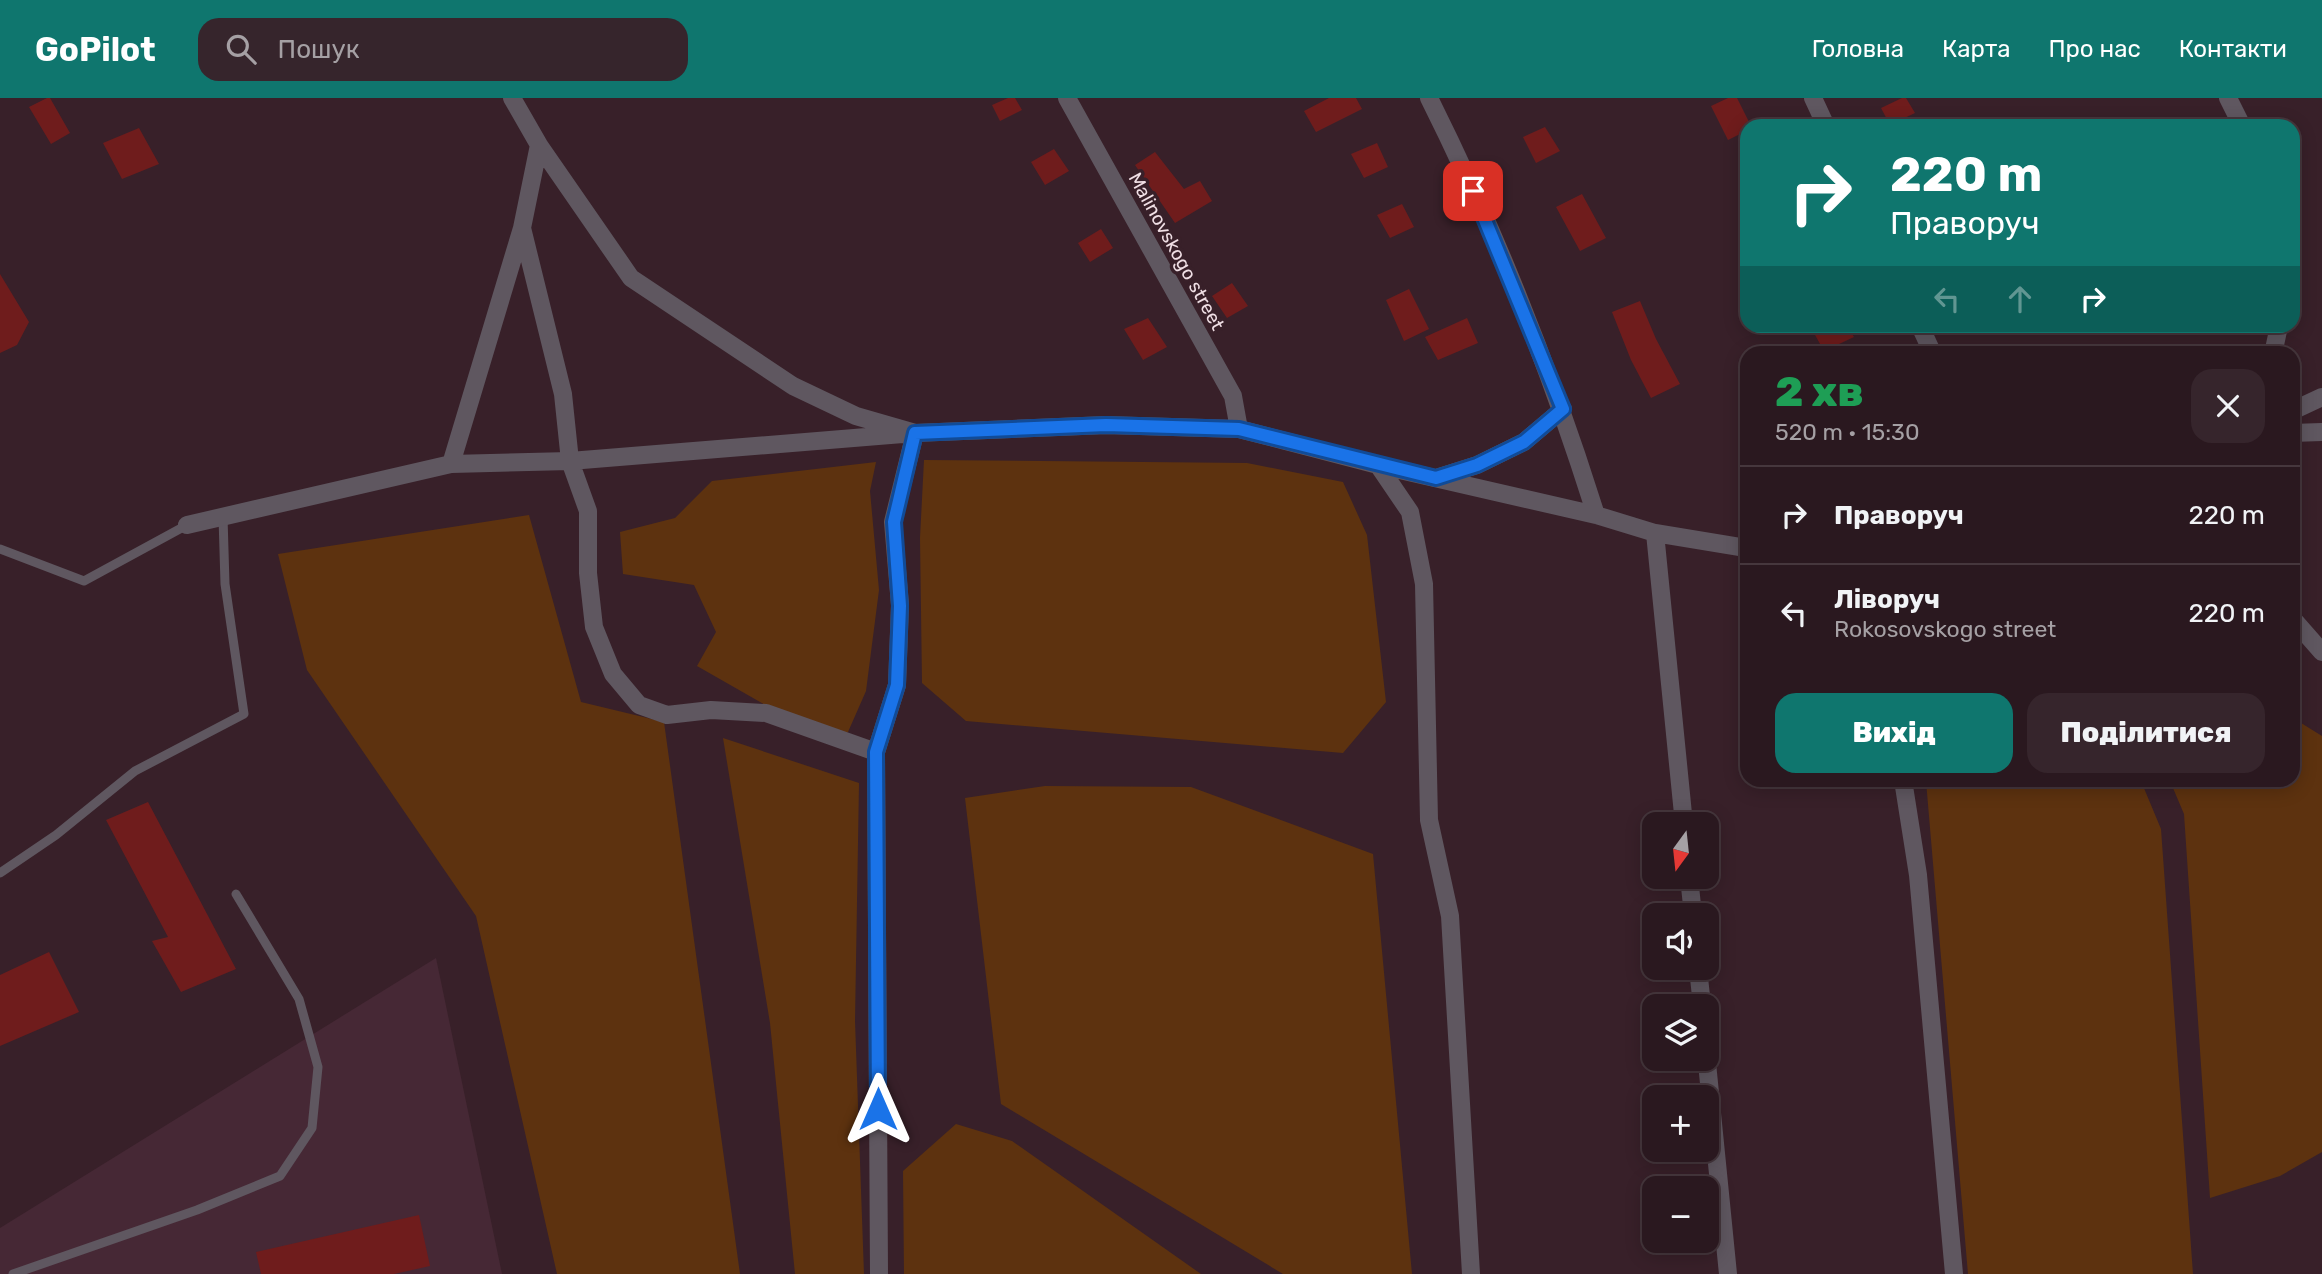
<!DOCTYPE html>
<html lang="uk">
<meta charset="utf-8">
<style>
:root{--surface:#2a181f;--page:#36252c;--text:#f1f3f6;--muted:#a5a0a4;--line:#46373d;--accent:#0f766e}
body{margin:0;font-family:Rubik,sans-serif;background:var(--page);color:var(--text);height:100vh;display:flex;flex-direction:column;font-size:26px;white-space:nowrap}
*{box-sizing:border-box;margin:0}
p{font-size:23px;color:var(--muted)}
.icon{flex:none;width:38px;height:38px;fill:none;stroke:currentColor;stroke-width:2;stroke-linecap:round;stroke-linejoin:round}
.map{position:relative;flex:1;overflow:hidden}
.details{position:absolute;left:1740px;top:248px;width:560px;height:441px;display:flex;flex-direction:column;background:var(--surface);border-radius:21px;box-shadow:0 4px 18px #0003,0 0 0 2px var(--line)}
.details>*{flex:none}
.guide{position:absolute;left:1740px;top:21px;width:560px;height:214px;border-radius:21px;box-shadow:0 4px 18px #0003,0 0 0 2px var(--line);background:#0f766e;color:#fff;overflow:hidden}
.needle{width:46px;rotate:195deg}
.tools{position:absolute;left:1642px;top:714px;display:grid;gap:14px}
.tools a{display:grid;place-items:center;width:77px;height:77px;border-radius:14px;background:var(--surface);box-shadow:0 4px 18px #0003,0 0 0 2px var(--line);font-size:35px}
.pin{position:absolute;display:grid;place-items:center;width:60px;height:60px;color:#fff;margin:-30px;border-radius:14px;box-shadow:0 4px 10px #0006}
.me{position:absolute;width:77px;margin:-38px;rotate:0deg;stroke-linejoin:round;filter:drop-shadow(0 0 5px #0008)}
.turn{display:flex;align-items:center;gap:24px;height:147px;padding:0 35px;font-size:32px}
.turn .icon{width:91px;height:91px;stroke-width:2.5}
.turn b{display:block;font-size:49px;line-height:60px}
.lanes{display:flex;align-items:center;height:66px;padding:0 35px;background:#0003;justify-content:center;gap:35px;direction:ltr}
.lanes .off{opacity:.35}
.round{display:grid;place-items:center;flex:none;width:74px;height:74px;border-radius:21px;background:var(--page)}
.head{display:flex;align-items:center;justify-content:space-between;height:119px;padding:0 35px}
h1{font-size:42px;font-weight:800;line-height:52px;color:#1e9e55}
.cta{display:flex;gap:14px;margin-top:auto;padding:14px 35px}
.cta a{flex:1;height:80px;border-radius:21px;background:var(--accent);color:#fff;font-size:28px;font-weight:800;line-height:80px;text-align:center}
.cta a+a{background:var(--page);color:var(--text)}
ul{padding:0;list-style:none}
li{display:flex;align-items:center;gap:21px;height:98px;padding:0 35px;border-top:2px solid var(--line)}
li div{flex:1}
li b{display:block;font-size:26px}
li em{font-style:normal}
header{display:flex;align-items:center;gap:42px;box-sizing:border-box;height:98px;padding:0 35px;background:var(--accent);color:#fff}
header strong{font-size:33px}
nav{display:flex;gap:38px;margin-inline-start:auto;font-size:24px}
.search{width:490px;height:63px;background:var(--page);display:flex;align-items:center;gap:18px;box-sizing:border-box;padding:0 24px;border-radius:21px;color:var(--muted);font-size:26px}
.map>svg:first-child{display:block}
</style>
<header>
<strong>GoPilot</strong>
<div class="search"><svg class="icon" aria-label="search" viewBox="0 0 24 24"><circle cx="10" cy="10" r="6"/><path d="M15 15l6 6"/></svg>Пошук</div>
<nav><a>Головна</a><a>Карта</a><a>Про нас</a><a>Контакти</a></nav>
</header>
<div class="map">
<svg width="2322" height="1176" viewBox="0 0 2322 1176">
<rect width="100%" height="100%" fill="#382029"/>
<!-- built -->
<path fill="#462835" d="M436,860L502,1176H0V1130Z"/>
<!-- green -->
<path fill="#5d320f" d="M924,362L1247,365L1343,384L1367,437L1386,604L1343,655L966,623L922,585L920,440Z
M876,364L870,393L879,492L866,593L848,634L828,643L697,568L716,534L694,487L623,476L620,434L675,420L712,383Z
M529,417L581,604L664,624L740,1176H557L476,818L307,572L278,456Z
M2293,620L2322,638V1054L2280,1078L2210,1100L2184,716L2170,683L2292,682Z
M723,640L859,685L855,923L864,1176H795L770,925Z
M1926,683H2141L2161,731L2193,1176H1968Z
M1045,688L1191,689L1373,756L1412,1176H1283L1001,1006L965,700Z
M956,1026L1012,1043L1201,1176H904L903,1073Z"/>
<!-- building -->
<path fill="#6f1c1c" d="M47,0H50L70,35L51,46L29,9Z
M1008,0H1015L1022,12L1000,23L992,7Z
M1329,0H1356L1362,11L1316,34L1304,13Z
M1728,0H1737L1751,28H1746V33L1728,42L1711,8Z
M1902,0H1906L1915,15L1890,27L1881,10Z
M1545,29L1560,53L1536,65L1523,39Z
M139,30L159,66L122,81L103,45Z
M1377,45L1388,69L1364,80L1351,56Z
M1054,51L1069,73L1045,87L1031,64Z
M1155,54L1184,91L1200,83L1212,103L1175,125L1135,67Z
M1582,96L1606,140L1580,153L1556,109Z
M1402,106L1414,129L1390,140L1377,117Z
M1101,131L1113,150L1090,164L1078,145Z
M0,176L29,224L17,247L0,255Z
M1232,185L1248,208L1227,220L1212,198Z
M1409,191L1429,231L1404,243L1386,202Z
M1640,203L1656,241L1680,286L1651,300L1631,262L1612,214Z
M1148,220L1167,249L1143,262L1124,231Z
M1467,220L1478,245L1438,262L1425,239Z
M1810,228H1847L1854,239L1824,253Z
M148,704L236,871L181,894L152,843L168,839L106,722Z
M49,854L79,914L0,948V877Z
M419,1117L430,1168L394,1176H261L256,1154Z"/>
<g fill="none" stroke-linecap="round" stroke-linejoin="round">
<!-- lane -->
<path stroke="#5f5760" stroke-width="9" d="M0,451L84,483L187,427
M0,775L56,737L135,673L244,616L225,486L223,419
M13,1176L197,1112L280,1078L312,1030L318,969L299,901L236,796"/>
<!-- street -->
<path stroke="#5f5760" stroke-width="18" d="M1067,0L1233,298L1239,331
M1429,0C1496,134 1551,274 1596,417
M1813,0L1826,28
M2228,0L2242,28
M539,47L631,180L793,288L856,318L915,335L893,424L900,507L897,587L876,654
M2292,112V125
M522,130L563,296L570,363L588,413V475L594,529L613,576L639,607L667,617L711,612L766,615L876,654L879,1176
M1920,228L1933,256
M2273,256L2279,228
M2292,313L2322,299
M2292,335L2322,334
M451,366L522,130L539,47L512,0
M1378,367L1410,414L1424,486L1429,722L1450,818L1471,1176
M1439,379L1477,367L1524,344L1563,311
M187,427L451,366L570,363L915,335L1106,327L1239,331L1378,367L1596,417L1655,435L1746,450
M1655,435L1684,726
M2292,520L2322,554
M1903,682L1918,777L1954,1176
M1689,779L1693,817
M1698,870L1702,908
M1706,955L1728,1176"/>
</g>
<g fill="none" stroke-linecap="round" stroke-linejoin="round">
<!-- route casing -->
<g stroke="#114b97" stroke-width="18">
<path id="route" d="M878,1011L876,654L897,587L900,508L894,424L915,335L1106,327L1239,331L1436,380L1477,367L1524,344L1563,311L1473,93"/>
</g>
<!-- route -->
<use href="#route" stroke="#1a73e8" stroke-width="12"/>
</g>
<g text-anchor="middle" stroke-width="7" stroke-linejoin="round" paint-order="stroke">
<!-- street labels -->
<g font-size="19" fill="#f0dfe5" stroke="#382029">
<text transform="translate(1177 153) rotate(61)" y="7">Malinovskogo street</text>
</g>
</g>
</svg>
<div class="tools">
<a><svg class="needle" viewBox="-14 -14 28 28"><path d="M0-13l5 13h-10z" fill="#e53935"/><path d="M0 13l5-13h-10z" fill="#a5a0a4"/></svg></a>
<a><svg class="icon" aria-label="sound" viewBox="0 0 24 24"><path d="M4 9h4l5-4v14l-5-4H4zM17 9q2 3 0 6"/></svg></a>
<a><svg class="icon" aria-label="layers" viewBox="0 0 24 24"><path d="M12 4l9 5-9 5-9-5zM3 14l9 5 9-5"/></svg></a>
<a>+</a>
<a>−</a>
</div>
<div class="pin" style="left:1473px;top:93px;background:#d93025"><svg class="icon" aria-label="arrive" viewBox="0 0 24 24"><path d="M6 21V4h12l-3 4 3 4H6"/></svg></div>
<svg class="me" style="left:878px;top:1011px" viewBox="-20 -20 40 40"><path d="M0-17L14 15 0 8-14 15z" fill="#1a73e8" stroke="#fff" stroke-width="4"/></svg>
<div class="guide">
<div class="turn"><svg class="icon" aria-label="right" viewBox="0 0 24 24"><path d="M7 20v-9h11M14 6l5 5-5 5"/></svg><div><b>220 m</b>Праворуч</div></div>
<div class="lanes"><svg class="icon off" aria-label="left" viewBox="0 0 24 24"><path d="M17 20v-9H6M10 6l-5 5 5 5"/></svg><svg class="icon off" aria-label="ahead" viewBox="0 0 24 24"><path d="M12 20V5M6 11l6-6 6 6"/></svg><svg class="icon" aria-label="right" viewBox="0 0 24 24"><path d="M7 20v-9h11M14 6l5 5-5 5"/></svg></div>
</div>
<section class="details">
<div class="head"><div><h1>2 хв</h1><p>520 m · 15:30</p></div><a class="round"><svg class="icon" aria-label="close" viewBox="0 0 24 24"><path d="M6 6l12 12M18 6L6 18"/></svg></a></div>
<ul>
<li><svg class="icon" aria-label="right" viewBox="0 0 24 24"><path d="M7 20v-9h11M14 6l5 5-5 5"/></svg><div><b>Праворуч</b></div><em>220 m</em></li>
<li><svg class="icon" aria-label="left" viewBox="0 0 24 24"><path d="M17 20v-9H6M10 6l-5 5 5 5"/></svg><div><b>Ліворуч</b><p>Rokosovskogo street</p></div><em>220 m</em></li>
</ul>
<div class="cta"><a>Вихід</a><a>Поділитися</a></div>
</section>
</div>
